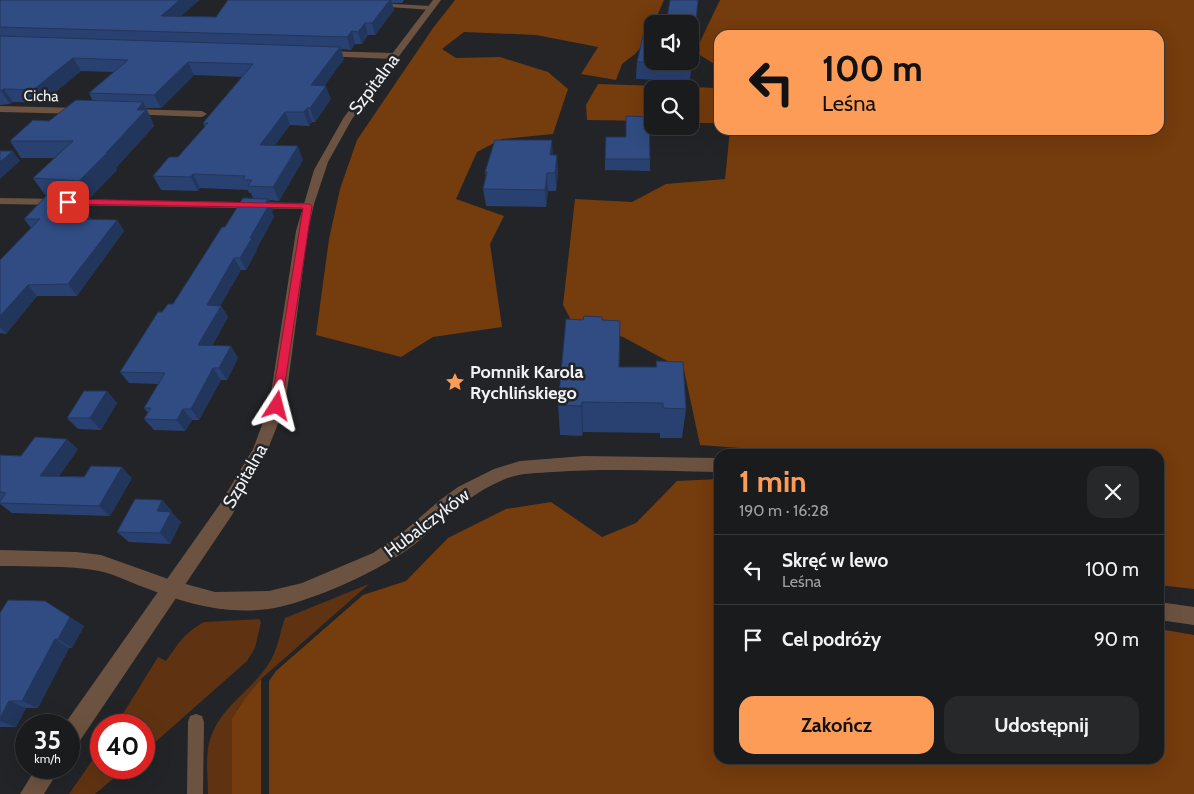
<!DOCTYPE html>
<html lang="pl">
<meta charset="utf-8">
<style>
:root{--surface:#1a1b1d;--page:#27282a;--text:#f1f3f6;--muted:#9fa1a4;--line:#38393b;--accent:#fd9c56}
body{margin:0;font-family:Cabin,sans-serif;background:var(--page);color:var(--text);height:100vh;display:flex;flex-direction:column;font-size:19px;white-space:nowrap}
*{box-sizing:border-box;margin:0}
p{font-size:16px;color:var(--muted)}
.icon{flex:none;width:28px;height:28px;fill:none;stroke:currentColor;stroke-width:2;stroke-linecap:round;stroke-linejoin:round}
.map{position:relative;flex:1;overflow:hidden}
.sheet{position:absolute;left:714px;top:449px;width:450px;height:315px;display:flex;flex-direction:column;background:var(--surface);border-radius:15px;box-shadow:0 5px 20px #0002,0 0 0 1px var(--line)}
.sheet>*{flex:none}
.banner{position:absolute;left:714px;top:30px;width:450px;height:105px;border-radius:15px;box-shadow:0 5px 20px #0002,0 0 0 1px var(--line);background:#fd9c56;color:#111;overflow:hidden}
.tools{position:absolute;left:644px;top:15px;display:grid;gap:10px}
.tools a{display:grid;place-items:center;width:55px;height:55px;border-radius:10px;background:var(--surface);box-shadow:0 5px 20px #0002,0 0 0 1px var(--line);font-size:25px}
.speed{position:absolute;left:15px;top:714px;display:flex;gap:10px;font-size:25px;font-weight:700;text-align:center}
.speed>*{display:grid;place-content:center;width:65px;height:65px;border-radius:50%;background:var(--surface);box-shadow:0 5px 20px #0002,0 0 0 1px var(--line);line-height:1}
.speed small{font-size:12px;font-weight:400}
.speed .limit{border:8px solid #d22;background:#fff;color:#111}
.pin{position:absolute;display:grid;place-items:center;width:42px;height:42px;color:#fff;margin:-21px;border-radius:10px;box-shadow:0 2px 8px #0006}
.me{position:absolute;width:55px;margin:-28px;rotate:9deg;stroke-linejoin:round;filter:drop-shadow(0 0 4px #0008)}
.turn{display:flex;align-items:center;gap:18px;height:105px;padding:0 25px;font-size:22px}
.turn .icon{width:65px;height:65px;stroke-width:2.5}
.turn b{display:block;font-size:35px;line-height:42px}
.round{display:grid;place-items:center;flex:none;width:52px;height:52px;border-radius:15px;background:var(--page)}
.summary{display:flex;align-items:center;justify-content:space-between;height:85px;padding:0 25px}
h1{font-size:30px;font-weight:700;line-height:38px;color:var(--accent)}
.button{display:flex;gap:10px;margin-top:auto;padding:10px 25px}
.button a{flex:1;height:58px;border-radius:15px;background:var(--accent);color:#111;font-size:20px;font-weight:700;line-height:58px;text-align:center}
.button a+a{background:var(--page);color:var(--text)}
ul{padding:0;list-style:none}
li{display:flex;align-items:center;gap:15px;height:70px;padding:0 25px;border-top:1px solid var(--line)}
li div{flex:1}
li b{display:block;font-size:19px}
li em{font-style:normal}
.map>svg:first-child{display:block}
</style>
<div class="map">
<svg width="1194" height="794" viewBox="0 0 1194 794">
<rect width="100%" height="100%" fill="#222427"/>
<!-- green -->
<path fill="#5f3312" d="M369,584L261,679L245,698L232,718V794H208C208,777 205,756 210,740C220,705 256,689 272,658C279,645 280,631 285,618Z
M259,619L261,622L255,648L247,661L144,752V725H116L158,657L166,661C179,643 183,634 204,622Z
M101,748V768H126L95,794H69Z"/>
<!-- forest -->
<path fill="#753c0d" d="M455,0H664L646,41L635,54L622,64L616,80L581,74L598,47L536,35L464,32L442,49L456,58L500,57L548,72L568,89L553,134L502,139L477,152L456,199L504,216L490,244L502,327L433,337L401,357L316,335L329,239L340,189L357,140L433,28Z
M720,0H1194V589L1159,585V454H786L753,449L700,445L684,370L623,337L571,320L563,305L575,199L632,202L666,184L725,179L730,130H1159V35H719V67L695,52Z
M598,84L719,88V123H690V89H652V121L587,120L586,105Z
M719,479V759H1159V629L1194,635V794H269V681L276,671L363,595L406,581L448,538L506,509L551,502L602,537L636,523L677,481Z
M261,679V794H232V718L245,698Z"/>
<g fill="none" stroke-linecap="round" stroke-linejoin="round">
<!-- service -->
<path fill="#6c5241" fill-rule="evenodd" d="M378,3L431,6L434,8L431,10L376,6Z
M196,714L202,716L204,722L203,794H187L188,722L190,716Z"/>
<!-- minor -->
<path fill="#6c5241" fill-rule="evenodd" d="M323,51L394,53L398,56L394,59L320,56L319,54Z
M0,106L81,108L86,111L81,114L0,112Z
M129,109L202,111L207,114L202,117L126,114L124,112Z
M0,198L307,203L313,206L307,209L0,204Z
M584,456L719,458V472C664,471 609,468 554,472C537,473 520,473 505,479C469,494 444,519 415,544C384,569 309,603 269,609C223,615 185,603 143,587C129,582 114,574 99,571C67,565 33,567 0,566V550L76,552L101,555L171,580L215,592L269,591L302,583L373,553L402,533L440,500L458,487L494,469L520,461Z
M1159,602L1194,607V625L1159,620Z"/>
<!-- tertiary -->
<path fill="#6c5241" fill-rule="evenodd" d="M433,0H441L352,119L328,162L314,204L308,231L285,406L268,449L232,515L77,745L69,748V725H64L220,504L253,449L269,406L296,231L314,170L344,117Z
M36,768H60L44,794H20Z"/>
</g>
<!-- wall -->
<path fill="#294170" d="M0,0L180,16L216,17L228,0H404L402,3H392L394,10L375,35H368L362,44H355L351,50L341,49L344,59L324,86L331,99L315,122H312L309,126L290,125L275,145L303,160L279,201L269,200L273,210L272,212L274,217L257,248V250L246,270H241L220,305L221,306L228,317L212,346H231L238,358L227,380H221L199,420H192L185,431L154,430L144,419L148,413L144,408L158,384L129,383L120,372L162,312L173,304L225,227L253,198L251,193H249L248,190L200,188L198,191L161,190L153,176L178,157L205,127L203,123L243,77L194,75L161,108H146L151,118V119L154,126L116,168L117,170L90,198L73,197L80,207V208L92,219L117,220L124,231L77,296H37L6,334L0,333V260L31,228L24,219L52,195H45L33,178L55,158H21L10,141L49,121L93,101L89,93L114,72L81,71L42,103L13,102L10,104L0,105Z
M698,0L690,81L636,79L637,62L652,61Z
M553,155L558,172L556,191H548L546,207L486,206L483,189L486,179L485,172Z
M605,159H650V171L605,170Z
M602,320L619,367H656V361L686,409L682,438H660V433L583,432L582,436L560,435L558,405Z
M107,391L117,403L101,430L78,429L67,418Z
M78,449L59,476L132,478L110,516L12,513L0,504V455L21,456Z
M162,500L172,511V513L181,522L170,544L129,542L117,532Z
M45,601L84,626L72,648H69L38,708H26L16,727H0V613Z"/>
<!-- shaded-wall -->
<path fill="#22355b" d="M180,0H200L167,28L161,16Z
M390,0H391L394,10L375,35L372,23Z
M365,23L368,35L362,44L358,32Z
M352,31L355,44L351,50L347,37Z
M340,47L344,59L316,98L311,85Z
M73,58L81,71L42,103L33,90Z
M188,62L194,75L161,108L154,95Z
M326,86L331,99L315,122L310,108Z
M4,89L13,102L10,104L1,91Z
M143,102L151,118V119L154,126L116,168L117,170L90,198L79,181L106,153Z
M307,108L312,122L309,126L304,112Z
M285,112L290,125L265,159L260,145Z
M552,140L553,158L550,155Z
M298,146L303,160L279,201L273,187Z
M13,151L20,161L0,179V162Z
M557,155L558,172L556,191L555,173Z
M547,173L548,191L546,207L545,190Z
M193,174L200,188L198,191L191,177Z
M72,196L80,207L69,219L60,208Z
M268,199L273,210L272,212L274,217L257,248V250L246,270L240,258L264,205Z
M84,208L92,220L75,219Z
M117,220L124,231L77,296L68,284Z
M234,258L241,270L214,317L207,305Z
M28,285L37,296L6,334L0,327V316Z
M221,306L228,317L205,357L198,345Z
M231,346L238,358L227,380L219,368Z
M213,368L221,380L199,420L191,409Z
M107,391L117,403L101,430L90,418Z
M582,402L583,432L582,436L581,406Z
M183,409L192,420L185,431L177,420Z
M67,439L78,449L52,487L40,476Z
M122,467L132,478L110,516L99,506Z
M162,500L172,511V513L181,522L170,544L160,533L157,511Z
M70,617L84,626L72,648L58,639Z
M55,639L69,648L38,708L22,701Z
M9,701L26,708L16,727L0,721V718Z"/>
<!-- building -->
<path fill="#304c82" stroke="#22355b" d="M0,0H180L161,16L216,17L228,0H390L372,23H365L358,32L352,31L347,37L0,27Z
M670,0H698L692,63L637,62L645,27H652V61H690V24H666Z
M0,36L340,47L311,85L326,86L310,108H307L304,112H285L260,145L298,146L273,187L248,186L252,180H243L245,176L193,174L191,177L153,176L169,157H178L208,123H203L253,64L188,62L154,95L89,93L128,60L73,58L33,90L4,89L0,91Z
M76,100L143,102L137,110H146L106,153H107L79,181L33,178L73,141H10L33,120L49,121Z
M626,116L649,117L650,159H605L606,137H626Z
M495,140H552L550,155H557L555,173H547L545,190L483,189L487,172H485Z
M0,151H13L0,162Z
M47,195L72,196L60,208H84L75,219L117,220L68,284L28,285L0,316V260L40,219H24Z
M243,198L268,199L264,205H269L250,238H252L240,258H234L207,305L221,306L198,345L231,346L219,368H213L191,409H183L177,420L144,419L151,408H144L165,373L120,372L158,312H162L168,304H173L222,227H225Z
M584,316L602,317V320L620,321L619,367H657L656,361L683,362L686,409L663,408V403L582,402L581,406L558,405L566,319L583,320Z
M84,391H107L90,418H67Z
M35,437L67,439L40,476L84,477L91,466L122,467L99,506L0,503V501L6,493L0,492V455L21,456Z
M135,499L162,500L157,511L171,512L160,533L117,532Z
M8,600L45,601L70,617L58,639H55L22,701H9L0,718V613Z"/>
<!-- route -->
<path fill="#e11d48" stroke="#92132f" d="M68,199L310,204L312,206L281,409H273L271,406L303,208L65,204V200Z"/>
<!-- icons -->
<defs>
<g id="sight-bare" transform="scale(1.5)"><path d="M0-6L1.8-2.2L6-1.7L2.9 1.2L3.7 5.4L0 3.3L-3.7 5.4L-2.9 1.2L-6-1.7L-1.8-2.2Z" fill="#fd9c56" stroke="#222427" stroke-width="2.5" paint-order="stroke"/></g>
</defs>
<g fill-rule="evenodd">
<use href="#sight-bare" x="455" y="382"/>
</g>
<g text-anchor="middle" stroke-width="5" stroke-linejoin="round" paint-order="stroke">
<!-- far-street labels -->
<g font-size="15" fill="#f0f1f3" stroke="#222427">
<text transform="translate(41 96) rotate(1)" y="5">Cicha</text>
</g>
<!-- street labels -->
<g font-size="18" fill="#f0f1f3" stroke="#222427">
<text transform="translate(374 84) rotate(-53)" y="6">Szpitalna</text>
<text transform="translate(245 476) rotate(-60)" y="6">Szpitalna</text>
<text transform="translate(427 523) rotate(-37)" y="6">Hubalczyków</text>
</g>
<!-- poi labels -->
<g font-size="18" font-weight="bold" fill="#f0f1f3" stroke="#222427" text-anchor="start">
<text x="470" y="378">Pomnik Karola<tspan x="470" dy="21">Rychlińskiego</tspan></text>
</g>
</g>
</svg>
<div class="tools">
<a><svg class="icon" aria-label="sound" viewBox="0 0 24 24"><path d="M4 9h4l5-4v14l-5-4H4zM17 9q2 3 0 6"/></svg></a>
<a><svg class="icon" aria-label="search" viewBox="0 0 24 24"><circle cx="10" cy="10" r="6"/><path d="M15 15l6 6"/></svg></a>
</div>
<div class="speed"><div>35<small>km/h</small></div><div class="limit">40</div></div>
<div class="pin" style="left:68px;top:202px;background:#d93025"><svg class="icon" aria-label="arrive" viewBox="0 0 24 24"><path d="M6 21V4h12l-3 4 3 4H6"/></svg></div>
<svg class="me" style="left:277px;top:406px" viewBox="-20 -20 40 40"><path d="M0-17L14 15 0 8-14 15z" fill="#e11d48" stroke="#fff" stroke-width="4"/></svg>
<div class="banner">
<div class="turn"><svg class="icon" aria-label="left" viewBox="0 0 24 24"><path d="M17 20v-9H6M10 6l-5 5 5 5"/></svg><div><b>100 m</b>Leśna</div></div>
</div>
<section class="sheet">
<div class="summary"><div><h1>1 min</h1><p>190 m · 16:28</p></div><a class="round"><svg class="icon" aria-label="close" viewBox="0 0 24 24"><path d="M6 6l12 12M18 6L6 18"/></svg></a></div>
<ul>
<li><svg class="icon" aria-label="left" viewBox="0 0 24 24"><path d="M17 20v-9H6M10 6l-5 5 5 5"/></svg><div><b>Skręć w lewo</b><p>Leśna</p></div><em>100 m</em></li>
<li><svg class="icon" aria-label="arrive" viewBox="0 0 24 24"><path d="M6 21V4h12l-3 4 3 4H6"/></svg><div><b>Cel podróży</b></div><em>90 m</em></li>
</ul>
<div class="button"><a>Zakończ</a><a>Udostępnij</a></div>
</section>
</div>
